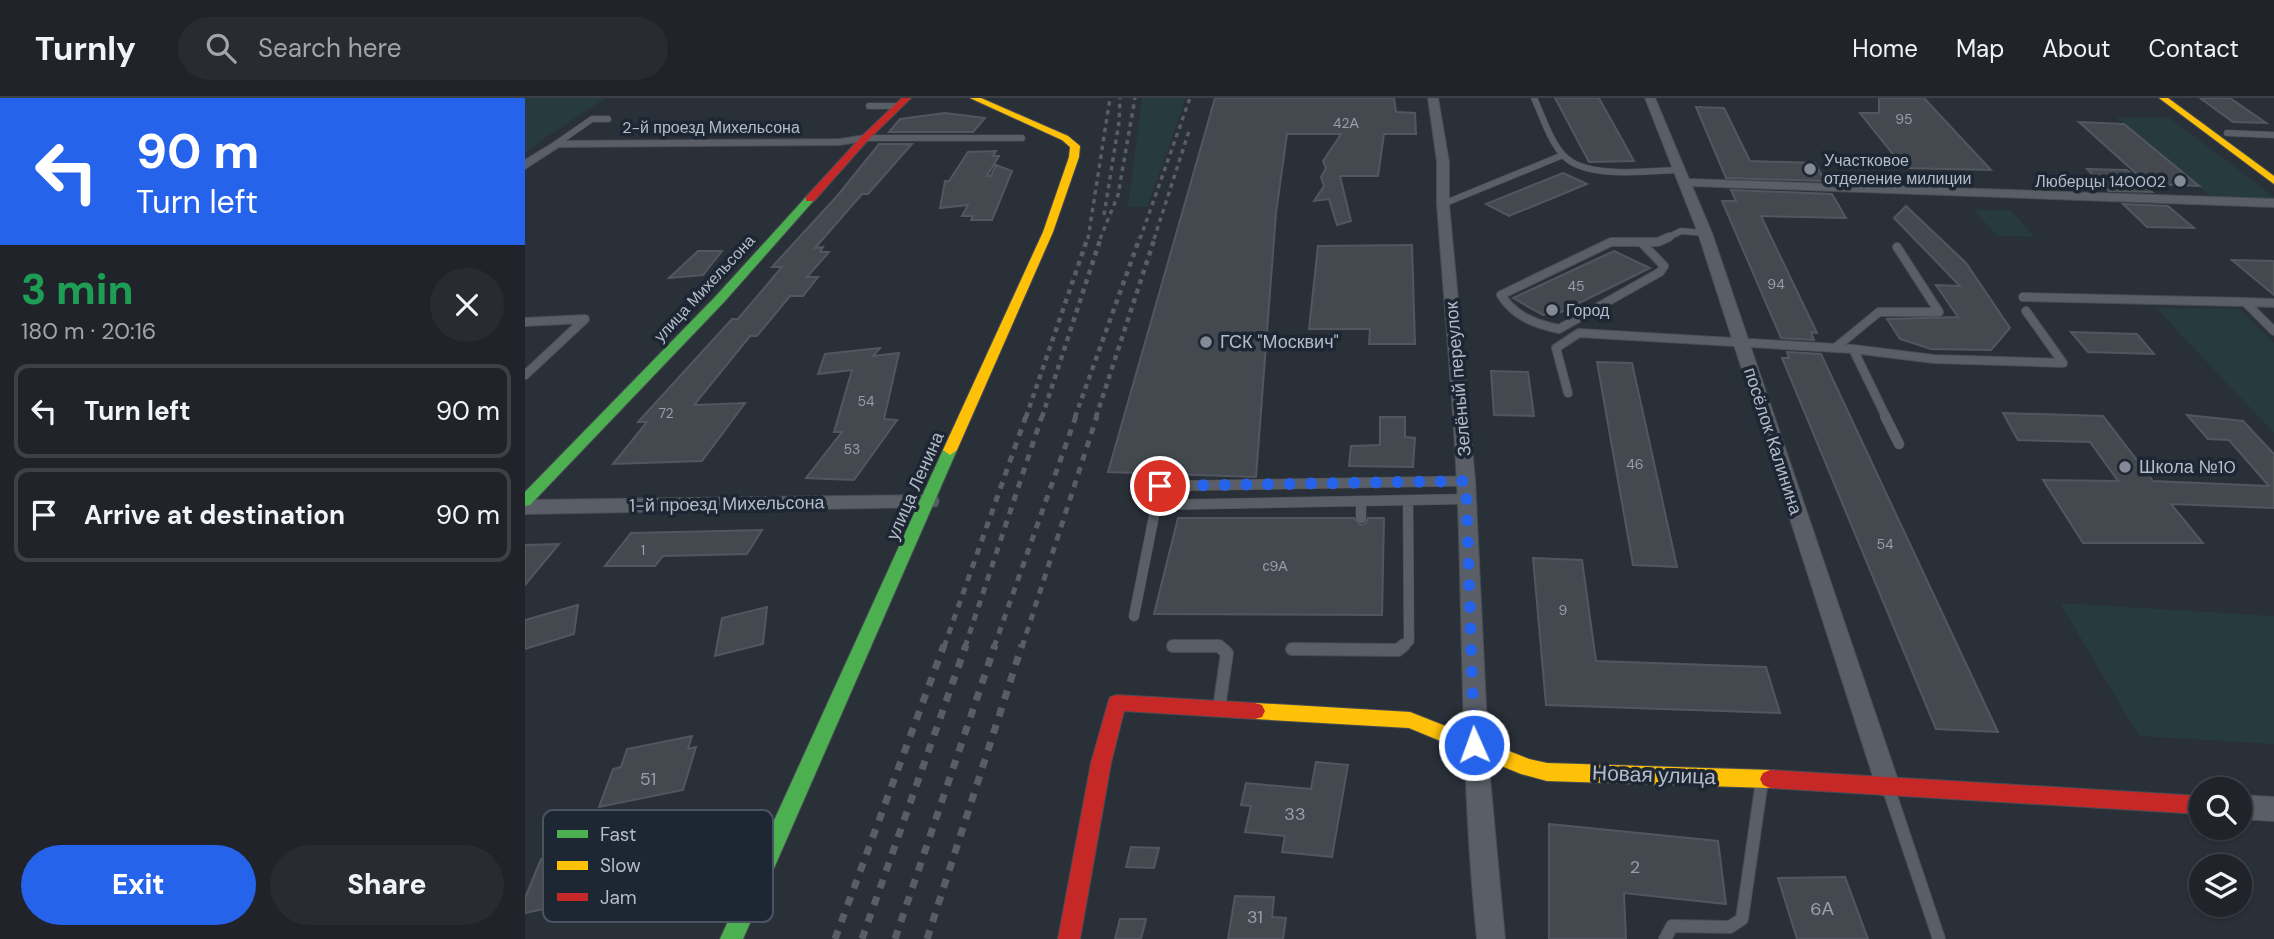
<!DOCTYPE html>
<meta charset="utf-8">
<style>
:root{--surface:#20242a;--page:#282c32;--text:#f1f3f6;--muted:#a2a4a8;--line:#3d4147;--accent:#2563eb}
body{margin:0;font-family:"DM Sans",sans-serif;background:var(--page);color:var(--text);height:100vh;display:flex;flex-direction:column;font-size:26px;white-space:nowrap}
*{box-sizing:border-box;margin:0}
p{font-size:23px;color:var(--muted)}
.icon{flex:none;width:38px;height:38px;fill:none;stroke:currentColor;stroke-width:2;stroke-linecap:round;stroke-linejoin:round}
.map{position:relative;flex:1;overflow:hidden}
.panel{display:flex;flex-direction:column;background:var(--surface);width:525px}
.panel>*{flex:none}
.banner{background:#2563eb;color:#fff;overflow:hidden}
.tools{position:absolute;left:1664px;top:679px;display:grid;gap:14px}
.tools a{display:grid;place-items:center;width:63px;height:63px;border-radius:50%;background:var(--surface);box-shadow:0 2px 5px #0004,0 0 0 2px var(--line);font-size:35px}
.pin{position:absolute;display:grid;place-items:center;width:60px;height:60px;color:#fff;margin:-30px;border:4px solid #fff;border-radius:50%;box-shadow:0 2px 7px #0007}
.me{position:absolute;width:77px;margin:-38px;rotate:358deg;stroke-linejoin:round;filter:drop-shadow(0 0 5px #0008)}
.turn{display:flex;align-items:center;gap:24px;height:147px;padding:0 21px;font-size:32px}
.turn .icon{width:91px;height:91px;stroke-width:2.5}
.turn b{display:block;font-size:49px;line-height:60px}
.round{display:grid;place-items:center;flex:none;width:74px;height:74px;border-radius:37px;background:var(--page)}
.headline{display:flex;align-items:center;justify-content:space-between;height:119px;padding:0 21px}
h1{font-size:42px;font-weight:800;line-height:52px;color:#1e9e55}
.button{display:flex;gap:14px;margin-top:auto;padding:14px 21px}
.button a{flex:1;height:80px;border-radius:42px;background:var(--accent);color:#fff;font-size:28px;font-weight:800;line-height:80px;text-align:center}
.button a+a{background:var(--page);color:var(--text)}
ul{padding:0;list-style:none}
li{display:flex;align-items:center;gap:21px;height:94px;margin:0 14px 10px;padding:0 7px;border:4px solid var(--line);border-radius:14px}
li div{flex:1}
li b{display:block;font-size:26px}
li em{font-style:normal}
header{display:flex;align-items:center;gap:42px;box-sizing:border-box;height:98px;padding:0 35px;background:var(--surface);border-bottom:2px solid var(--line)}
header strong{font-size:33px}
nav{display:flex;gap:38px;margin-inline-start:auto;font-size:24px}
.search{width:490px;height:63px;background:var(--page);display:flex;align-items:center;gap:18px;box-sizing:border-box;padding:0 24px;border-radius:38px;color:var(--muted);font-size:26px}
main{display:flex;flex:1;min-height:0}
.map>svg:first-child{display:block}
</style>
<header>
<strong>Turnly</strong>
<div class="search"><svg class="icon" aria-label="search" viewBox="0 0 24 24"><circle cx="10" cy="10" r="6"/><path d="M15 15l6 6"/></svg>Search here</div>
<nav><a>Home</a><a>Map</a><a>About</a><a>Contact</a></nav>
</header>
<main>
<section class="panel">
<div class="banner">
<div class="turn"><svg class="icon" aria-label="left" viewBox="0 0 24 24"><path d="M17 20v-9H6M10 6l-5 5 5 5"/></svg><div><b>90 m</b>Turn left</div></div>
</div>
<div class="headline"><div><h1>3 min</h1><p>180 m · 20:16</p></div><a class="round"><svg class="icon" aria-label="close" viewBox="0 0 24 24"><path d="M6 6l12 12M18 6L6 18"/></svg></a></div>
<ul>
<li><svg class="icon" aria-label="left" viewBox="0 0 24 24"><path d="M17 20v-9H6M10 6l-5 5 5 5"/></svg><div><b>Turn left</b></div><em>90 m</em></li>
<li><svg class="icon" aria-label="arrive" viewBox="0 0 24 24"><path d="M6 21V4h12l-3 4 3 4H6"/></svg><div><b>Arrive at destination</b></div><em>90 m</em></li>
</ul>
<div class="button"><a>Exit</a><a>Share</a></div>
</section>
<div class="map">
<svg width="1749" height="841" viewBox="0 0 1749 841">
<rect width="100%" height="100%" fill="#2a3038"/>
<!-- green -->
<path fill="#273a3e" d="M0,0H80L0,54Z
M617,0H661L622,109L603,108Z
M1591,19L1645,20L1749,99V105L1691,103Z
M1449,112H1485L1510,139L1472,138Z
M1631,210L1714,211L1749,245V335Z
M1535,505L1749,518V646L1614,638Z"/>
<!-- building -->
<path fill="#444950" stroke="#52575f" stroke-width="2" d="M690,0H869L871,14L890,15L891,36H859L853,78H815L826,123L812,127L804,101L789,103L799,88L796,79L801,70L798,63L816,36H762L751,115L731,379L583,374Z
M1030,0H1074L1109,63L1064,64Z
M1354,0H1399L1466,72L1379,70L1335,15H1354Z
M1675,0H1705L1741,25L1708,24Z
M1171,9L1199,10L1225,63L1290,65L1300,83L1201,80Z
M420,15L460,20L448,34H364L375,21Z
M1554,24L1599,26L1674,88L1623,86Z
M354,46H387L343,96H337L290,150L298,149L295,154H304L282,179H293L278,198H265L232,238H225L169,307L220,305L177,363L88,366L122,324H113L207,221H213L257,169H247L313,97Z
M471,53L468,58H474L462,78H466L471,67L487,73L467,122H446L448,118H437L443,107L415,110L420,83H424L443,54Z
M1562,71L1602,72L1627,94L1584,93Z
M1038,75L1062,86L984,118L961,106Z
M1206,92L1307,96L1321,120L1236,118L1292,235L1286,234L1289,242L1256,240L1197,103H1211Z
M1598,106L1643,108L1669,130L1622,129Z
M1381,108L1441,165L1485,230L1466,252L1406,251L1375,241L1362,221L1433,219L1411,187L1435,188L1369,120Z
M887,147L890,246H844L845,231H784L793,148Z
M173,153H197L178,177L144,180Z
M1089,153L1125,170L1036,214L1018,217L988,200Z
M1707,162L1749,163V197Z
M1546,234L1612,236L1629,256L1563,254Z
M355,250L348,258L374,255L359,321L372,322L329,382L281,380L317,334H309L327,272L293,276L300,256Z
M1262,254L1296,256L1473,634L1411,631L1257,260H1264Z
M1072,264L1107,265L1152,469L1108,467Z
M966,273L1003,274L1009,318L969,317Z
M1478,315L1578,318L1628,383L1744,388L1704,342L1683,341L1662,317L1718,323L1749,356V410L1646,406L1678,445H1558L1518,382L1593,383L1565,344L1493,342Z
M855,319H880V339L890,340L888,369L824,368L826,348L855,347Z
M653,420H829L835,427L840,426L843,420H859L857,517L629,516Z
M237,432L222,456L138,458L130,468H80L106,435Z
M34,446L0,487V447Z
M1008,460L1057,462L1071,563L1241,569L1255,615L1021,607Z
M53,507L49,536L0,551V522Z
M242,509L238,546L190,558L197,520Z
M167,638L163,651L171,649L158,692L74,709L88,671L96,669L102,651Z
M791,664L823,667L807,759L757,754L760,738L720,734L726,708L716,707L721,685L786,691Z
M1024,726L1193,743L1201,806L1099,795L1101,841H1024Z
M606,749L634,750L629,770L601,769Z
M49,754L29,809L0,815V800L16,761Z
M1320,779L1343,841H1272L1253,780Z
M710,798L749,799L747,819L761,820L758,841H703Z
M595,821H621L616,841H590Z"/>
<g fill="none" stroke-linecap="round" stroke-linejoin="round">
<!-- lane-far3 casing -->
<g stroke="#484c53" stroke-width="7">
<path id="lane-far3" d="M1009,0C1018,19 1025,44 1040,59C1063,81 1123,73 1153,72
M344,8H373
M1702,35L1749,37
M340,40H497
M31,46L67,21H83
M918,106L1038,57
M1140,141L1156,133L1180,135"/>
</g>
<!-- lane-far2 casing -->
<g stroke="#484c53" stroke-width="10">
<path id="lane-far2" d="M1086,144H1116L1139,168L1135,174L1034,231C1010,226 989,218 976,197Z
M1116,144H1133L1144,139
M1498,199L1720,204
M1749,205L1720,204L1749,233
M0,224L60,221L0,277
M1310,250L1354,214H1414L1372,149
M1328,251L1409,261L1538,265L1501,213
M1043,295L1031,250L1054,235L1328,251L1361,319"/>
</g>
<!-- lane-far1 casing -->
<g stroke="#484c53" stroke-width="11">
<path id="lane-far1" d="M1360,318L1374,346
M635,388L941,383
M836,403V420
M631,407L941,401
M609,518L636,383
M648,548L695,549
M877,549L884,543L883,402"/>
</g>
<!-- lane casing -->
<g stroke="#484c53" stroke-width="14">
<path id="lane" d="M648,548H694L702,555L694,610
M767,551L873,552L879,547
M1364,692L1414,841
M1140,841L1147,828L1205,829L1217,821L1237,683"/>
</g>
<!-- street casing -->
<g stroke="#484c53" stroke-width="2">
<path id="street" d="M903,0H913L924,64V106L950,381L964,669L980,841H952C938,707 938,573 934,439C931,328 920,217 912,106V64Z
M1120,0H1130L1164,81L1749,101V109L1167,88L1187,135L1375,688L1372,696L1363,699L1354,696L1351,688L1173,135Z
M340,37L346,40L344,42L315,47L34,49L0,71V62L31,43L315,41Z
M405,397L412,398L414,403L412,408L405,409L0,416V402Z
M1715,697L1749,699V723L1715,721Z"/>
</g>
<!-- fast casing -->
<g stroke="#484c53" stroke-width="2">
<path id="fast" d="M281,99L290,101L199,204L5,407L0,408V394L191,198Z
M425,347L432,352L218,841H195L418,352Z"/>
</g>
<!-- slow casing -->
<g stroke="#484c53" stroke-width="2">
<path id="slow" d="M445,0H456L543,38L555,48L554,59L528,134L432,352L425,357L418,352L518,134L544,59L545,49L537,42Z
M1634,0H1643L1749,78V86Z
M730,605L885,614L1004,661L1022,665L1245,672L1252,675L1255,681L1252,687L1245,690L1022,683L996,676L884,630L730,621L723,619L720,613L723,607Z"/>
</g>
<!-- jam casing -->
<g stroke="#484c53" stroke-width="2">
<path id="jam" d="M377,0H386L343,42L289,103H281V99L337,38Z
M592,597L730,605L737,607L740,613L737,619L730,621L599,613L586,665L555,841H533L566,665L583,605L585,599Z
M1245,672L1676,698V716L1245,690L1238,687L1235,681L1238,675Z"/>
</g>
<!-- lane-far3 -->
<use href="#lane-far3" stroke="#5a5e66" stroke-width="6"/>
<!-- lane-far2 -->
<use href="#lane-far2" stroke="#5a5e66" stroke-width="8"/>
<!-- lane-far1 -->
<use href="#lane-far1" stroke="#5a5e66" stroke-width="10"/>
<!-- lane -->
<use href="#lane" stroke="#5a5e66" stroke-width="12"/>
<!-- street -->
<use href="#street" fill="#5a5e66" fill-rule="evenodd"/>
<!-- fast -->
<use href="#fast" fill="#4caf50" fill-rule="evenodd"/>
<!-- slow -->
<use href="#slow" fill="#ffc107" fill-rule="evenodd"/>
<!-- jam -->
<use href="#jam" fill="#c62828" fill-rule="evenodd"/>
<!-- rail-far3 -->
<path stroke="#595d64" stroke-width="3.5" stroke-dasharray="4.5 4.5" stroke-linecap="butt" d="M579,117L594,24L595,0
M563,141L585,0
M575,141L593,97L610,0
M615,141L665,0
M629,141L664,33"/>
<!-- rail-far2 -->
<path stroke="#595d64" stroke-width="4.5" stroke-dasharray="5 5" stroke-linecap="butt" d="M501,319L563,139
M517,319L576,139
M550,319L615,139
M571,319L630,139"/>
<!-- rail-far1 -->
<path stroke="#595d64" stroke-width="5" stroke-dasharray="7 7" stroke-linecap="butt" d="M419,549L501,318
M440,549L517,318
M469,549L551,318
M497,549L572,318"/>
<!-- rail -->
<path stroke="#595d64" stroke-width="7" stroke-dasharray="9 9" stroke-linecap="butt" d="M310,841L419,547
M337,841L441,547
M370,841L470,547
M402,841L497,547"/>
</g>
<g fill="none" stroke-linecap="round" stroke-linejoin="round">
<!-- route -->
<path stroke="#2563eb" stroke-width="12" stroke-dasharray="0 21.6" d="M635,388L941,383L949,647"/>
</g>
<!-- markers -->
<g fill="#848b96" stroke="#1d2633" stroke-width="2.5">
<circle cx="1285" cy="71" r="7"/>
<circle cx="1655" cy="83" r="7"/>
<circle cx="1027" cy="212" r="7"/>
<circle cx="681" cy="244" r="7"/>
<circle cx="1600" cy="369" r="7"/>
</g>
<g text-anchor="middle" stroke-width="7" stroke-linejoin="round" paint-order="stroke">
<!-- number labels -->
<g font-size="14" fill="#989fab">
<text x="1379" y="26">95</text>
<text x="821" y="30">42А</text>
<text x="1251" y="191">94</text>
<text x="1051" y="193">45</text>
<text x="341" y="308">54</text>
<text x="141" y="320">72</text>
<text x="327" y="356">53</text>
<text x="1110" y="371">46</text>
<text x="1360" y="451">54</text>
<text x="118" y="457">1</text>
<text x="750" y="473">с9А</text>
<text x="1038" y="517">9</text>
</g>
<!-- far-street labels -->
<g font-size="16" fill="#b4bcc9" stroke="#1d2633">
<text x="186" y="35">2-й проезд Михельсона</text>
<text transform="translate(179 190) rotate(-47)" y="6">улица Михельсона</text>
</g>
<!-- far-poi labels -->
<g font-size="16" fill="#b4bcc9" stroke="#1d2633" text-anchor="start">
<text x="1299" y="68">Участковое<tspan x="1299" dy="18">отделение милиции</tspan></text>
<text x="1641" y="89" text-anchor="end">Люберцы 140002</text>
<text x="1041" y="218">Город</text>
</g>
<!-- poi labels -->
<g font-size="18" fill="#b4bcc9" stroke="#1d2633" text-anchor="start">
<text x="695" y="250">ГСК "Москвич"</text>
<text x="1614" y="375">Школа №10</text>
</g>
<!-- street labels -->
<g font-size="18" fill="#b4bcc9" stroke="#1d2633">
<text transform="translate(933 281) rotate(-95)" y="6">Зелёный переулок</text>
<text transform="translate(1248 343) rotate(72)" y="6">посёлок Калинина</text>
<text transform="translate(390 388) rotate(-66)" y="6">улица Ленина</text>
<text transform="translate(202 406) rotate(-1)" y="6">1-й проезд Михельсона</text>
</g>
<!-- near-number labels -->
<g font-size="18" fill="#989fab">
<text x="123" y="687">51</text>
<text x="770" y="722">33</text>
<text x="1110" y="775">2</text>
<text x="1297" y="817">6А</text>
<text x="730" y="825">31</text>
</g>
<!-- near-street labels -->
<g font-size="21" fill="#b4bcc9" stroke="#1d2633">
<text transform="translate(1129 677) rotate(2)" y="7">Новая улица</text>
</g>
</g>
<!-- legend -->
<rect x="18" y="712" width="230" height="112" rx="10" fill="#1d2633" stroke="#4a5360" stroke-width="2"/>
<rect x="32" y="732" width="31" height="8" fill="#4caf50"/>
<rect x="32" y="763" width="31" height="9" fill="#ffc107"/>
<rect x="32" y="795" width="31" height="8" fill="#c62828"/>
<g font-size="19" fill="#b4bcc9">
<text x="75" y="743">Fast</text>
<text x="75" y="774">Slow</text>
<text x="75" y="806">Jam</text>
</g>
</svg>
<div class="tools">
<a><svg class="icon" aria-label="search" viewBox="0 0 24 24"><circle cx="10" cy="10" r="6"/><path d="M15 15l6 6"/></svg></a>
<a><svg class="icon" aria-label="layers" viewBox="0 0 24 24"><path d="M12 4l9 5-9 5-9-5zM3 14l9 5 9-5"/></svg></a>
</div>
<div class="pin" style="left:635px;top:388px;background:#d93025"><svg class="icon" aria-label="arrive" viewBox="0 0 24 24"><path d="M6 21V4h12l-3 4 3 4H6"/></svg></div>
<svg class="me" style="left:949px;top:647px" viewBox="-20 -20 40 40"><circle r="17" fill="#2563eb" stroke="#fff" stroke-width="3"/><path d="M0-11L8 9 0 5-8 9z" fill="#fff"/></svg>
</div>
</main>
